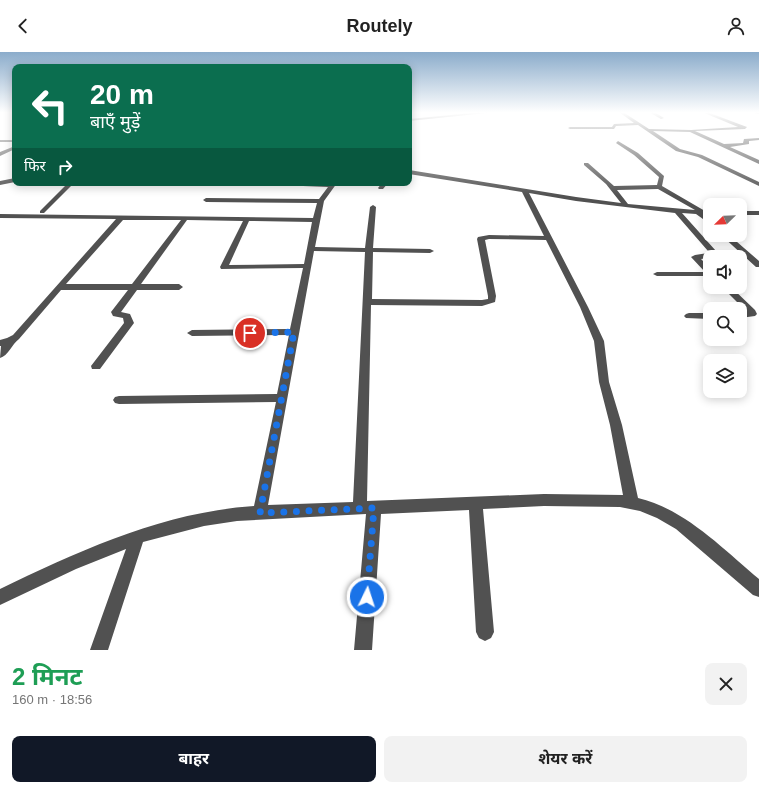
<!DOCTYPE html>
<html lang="hi">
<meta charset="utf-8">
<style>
:root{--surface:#fff;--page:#f2f2f2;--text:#222;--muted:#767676;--accent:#111827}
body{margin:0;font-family:Arial,"Noto Sans Devanagari",sans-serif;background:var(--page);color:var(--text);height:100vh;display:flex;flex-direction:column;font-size:15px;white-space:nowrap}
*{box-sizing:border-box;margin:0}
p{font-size:13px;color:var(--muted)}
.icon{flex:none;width:22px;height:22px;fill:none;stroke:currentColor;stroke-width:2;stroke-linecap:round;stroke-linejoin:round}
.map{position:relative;height:598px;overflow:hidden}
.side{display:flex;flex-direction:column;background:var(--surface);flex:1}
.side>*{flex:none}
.hud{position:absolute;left:12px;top:12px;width:400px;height:122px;border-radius:8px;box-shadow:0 2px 10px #0003;background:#0b6e4f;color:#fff;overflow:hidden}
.needle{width:26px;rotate:247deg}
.controls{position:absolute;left:703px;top:146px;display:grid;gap:8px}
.controls a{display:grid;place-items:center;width:44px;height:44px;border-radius:8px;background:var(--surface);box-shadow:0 2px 10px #0003;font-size:20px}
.pin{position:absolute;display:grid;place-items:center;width:34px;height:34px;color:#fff;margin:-17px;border:2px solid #fff;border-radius:50%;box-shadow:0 1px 4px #0007}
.me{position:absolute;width:44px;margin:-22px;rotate:4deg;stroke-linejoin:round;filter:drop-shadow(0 0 3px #0008)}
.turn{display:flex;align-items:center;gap:14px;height:84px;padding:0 12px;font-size:18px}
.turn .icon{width:52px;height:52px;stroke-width:2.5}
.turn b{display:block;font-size:28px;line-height:34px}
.then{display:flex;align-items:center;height:38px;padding:0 12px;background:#0003;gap:8px;font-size:15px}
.round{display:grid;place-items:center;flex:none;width:42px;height:42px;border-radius:8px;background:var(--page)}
.summary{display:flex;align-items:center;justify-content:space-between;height:68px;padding:0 12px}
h1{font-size:24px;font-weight:700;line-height:30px;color:#1e9e55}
.primary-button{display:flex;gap:8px;margin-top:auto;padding:8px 12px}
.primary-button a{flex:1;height:46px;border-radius:8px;background:var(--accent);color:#fff;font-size:16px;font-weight:700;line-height:46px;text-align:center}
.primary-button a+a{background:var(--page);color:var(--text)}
header{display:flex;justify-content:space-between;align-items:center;height:52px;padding:0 12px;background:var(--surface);font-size:18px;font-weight:700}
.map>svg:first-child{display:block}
</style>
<header><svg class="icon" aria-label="back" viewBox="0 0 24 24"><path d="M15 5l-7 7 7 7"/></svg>Routely<svg class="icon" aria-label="person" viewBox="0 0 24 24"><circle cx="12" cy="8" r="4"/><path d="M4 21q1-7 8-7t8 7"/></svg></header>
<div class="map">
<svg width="759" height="598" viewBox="0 0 759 598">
<rect width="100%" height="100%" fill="#fff"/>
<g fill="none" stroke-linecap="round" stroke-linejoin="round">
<!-- minor -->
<path fill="#515151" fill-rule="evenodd" d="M483,60H496L409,69V67Z
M619,60H623L649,77L691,78L738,75L702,60H707L747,75L745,77L695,79L724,92L743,91L744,87L759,86V88L749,89V92L730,95L759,108V112L690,80L653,79L680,97L702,103L759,130V134L698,105L676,99L638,73L616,74L614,77H570L568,76L570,75H612L614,72L634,71Z
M649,60H654L664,66L661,67Z
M753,60H759V62L754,61Z
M0,88H15V90H0Z
M618,89L638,101L664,124L662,134L705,159H710V163H705L710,167V172L696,162L682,161L716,199L714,205L701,207L710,216V224H657L653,222L657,220H705L691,205L695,203L708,201V199L675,161L576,149L529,141L588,255L604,289L609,330L622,373L638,446C685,457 723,497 759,527V545L753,543L676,477L657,466L640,459L620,455L544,454L483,457L494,580L491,586L485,589L479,586L476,580L469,458L381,462L372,598H354L366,462L237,469L204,474L143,490L108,598H90L126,497L76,517L0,553V537C81,498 164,460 254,454L276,350L119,352L115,351L113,348L115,345L119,344L277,342L289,283L192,284L187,281L192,278L290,277L303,216L221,217L220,215L243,169L187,168L141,232H179L183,235L179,238H137L121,260L130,262L134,271L100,317H92L91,314L124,271L123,266L113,264L111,260L128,238H61L19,287C12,292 8,304 0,306L1,294H0V288L7,286L13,283L116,167L0,166V162L313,166L317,151L206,150L203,148L206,146L319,147L328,135L278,133L275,131H337L324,149L315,195L365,196L370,155L373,153L376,155L373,196L430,197L434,199L430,201L373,200L372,247L482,248L488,247V244L477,187L478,185L489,183L544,184L522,140L409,122V118L576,145L621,151L606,132L584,113V111H588L614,134L657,133L659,125L634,103L616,91ZM658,137L695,158L628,152L617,138ZM123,168H181L132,232H66ZM249,169L312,170L304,212L229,213ZM489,187L546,188L580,255L594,289L599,330L610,373L623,443L544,442L367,449L371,253L482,254L495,250L496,244L485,188ZM314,199L365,200L353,450L268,453Z
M15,94V97L0,104V100Z
M15,126V130L0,133V129Z
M68,131H74L44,161H40V159Z
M207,131H234L231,133H210Z
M382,131H388L383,137H379L378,136Z
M740,159H759V163H740Z
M721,183H729L759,209V215H756Z
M722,235H731L755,258L757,262L755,264L740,266V260H747Z
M689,261H710V267L686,266L684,264L686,262Z"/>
</g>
<!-- sky -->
<linearGradient id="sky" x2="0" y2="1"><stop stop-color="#8baccb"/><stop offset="0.42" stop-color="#fff"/><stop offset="1" stop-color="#fff" stop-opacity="0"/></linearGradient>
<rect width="759" height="144" fill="url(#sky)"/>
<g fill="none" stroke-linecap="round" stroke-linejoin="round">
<!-- route -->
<path stroke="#1a73e8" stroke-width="7" stroke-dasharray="0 12.6" d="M250,281L294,280L260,461L374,456L367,545"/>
</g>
</svg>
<div class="controls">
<a><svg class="needle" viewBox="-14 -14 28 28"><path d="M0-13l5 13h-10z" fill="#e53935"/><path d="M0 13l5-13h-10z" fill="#767676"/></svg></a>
<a><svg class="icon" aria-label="sound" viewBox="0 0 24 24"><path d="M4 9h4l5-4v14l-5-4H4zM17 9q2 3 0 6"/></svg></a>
<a><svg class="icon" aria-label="search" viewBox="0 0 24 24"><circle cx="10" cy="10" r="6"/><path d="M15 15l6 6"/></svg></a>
<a><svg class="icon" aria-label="layers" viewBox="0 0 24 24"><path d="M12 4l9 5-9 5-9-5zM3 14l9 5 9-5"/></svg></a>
</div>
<div class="pin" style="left:250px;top:281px;background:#d93025"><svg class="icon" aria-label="arrive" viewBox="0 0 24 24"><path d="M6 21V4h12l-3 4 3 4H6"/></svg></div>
<svg class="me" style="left:367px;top:545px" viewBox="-20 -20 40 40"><circle r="17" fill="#1a73e8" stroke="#fff" stroke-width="3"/><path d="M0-11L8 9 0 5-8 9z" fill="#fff"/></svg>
<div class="hud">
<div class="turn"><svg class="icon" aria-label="left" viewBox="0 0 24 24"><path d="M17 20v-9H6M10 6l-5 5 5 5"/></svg><div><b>20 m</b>बाएँ मुड़ें</div></div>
<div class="then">फिर<svg class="icon" aria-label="right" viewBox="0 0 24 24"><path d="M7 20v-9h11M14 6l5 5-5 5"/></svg></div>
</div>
</div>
<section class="side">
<div class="summary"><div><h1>2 मिनट</h1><p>160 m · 18:56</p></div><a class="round"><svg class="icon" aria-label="close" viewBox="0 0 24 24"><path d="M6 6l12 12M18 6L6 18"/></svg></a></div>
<div class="primary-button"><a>बाहर</a><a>शेयर करें</a></div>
</section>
